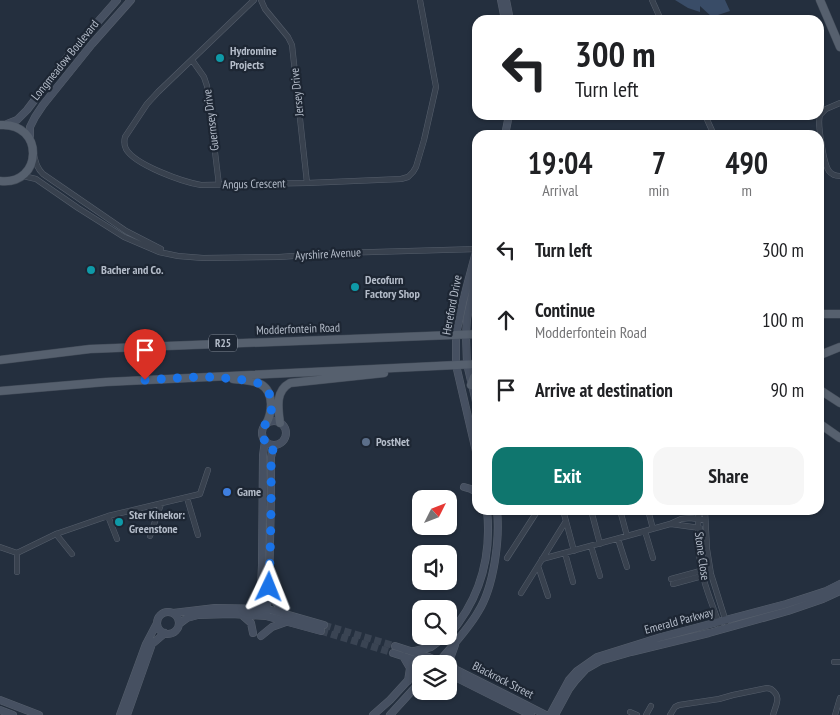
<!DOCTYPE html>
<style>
:root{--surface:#fff;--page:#f6f6f6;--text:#202124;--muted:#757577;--accent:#0f766e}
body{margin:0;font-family:"PT Sans Narrow",sans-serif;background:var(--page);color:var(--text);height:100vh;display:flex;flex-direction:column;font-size:19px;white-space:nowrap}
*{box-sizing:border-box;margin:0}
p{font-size:16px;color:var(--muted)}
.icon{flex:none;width:28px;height:28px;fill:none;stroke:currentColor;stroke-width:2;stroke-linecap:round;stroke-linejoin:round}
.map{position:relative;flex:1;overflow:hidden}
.sheet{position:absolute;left:472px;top:130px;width:352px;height:385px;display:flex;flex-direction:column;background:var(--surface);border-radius:15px;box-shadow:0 1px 4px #0004}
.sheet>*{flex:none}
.top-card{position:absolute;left:472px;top:15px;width:352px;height:105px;border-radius:15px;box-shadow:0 1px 4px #0004;background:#fff;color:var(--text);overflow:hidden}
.needle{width:32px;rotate:48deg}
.fabs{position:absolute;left:412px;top:490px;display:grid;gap:10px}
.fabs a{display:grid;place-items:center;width:45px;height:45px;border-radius:10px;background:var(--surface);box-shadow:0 1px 4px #0004;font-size:25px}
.pin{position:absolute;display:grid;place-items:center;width:42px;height:42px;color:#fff;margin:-51px -21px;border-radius:50% 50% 50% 0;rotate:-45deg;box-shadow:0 0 5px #0007}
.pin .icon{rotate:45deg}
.me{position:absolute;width:55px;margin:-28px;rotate:2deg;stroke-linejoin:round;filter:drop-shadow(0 0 4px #0008)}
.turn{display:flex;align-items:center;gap:18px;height:105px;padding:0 20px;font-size:22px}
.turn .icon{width:65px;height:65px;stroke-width:2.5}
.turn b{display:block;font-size:35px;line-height:42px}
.eta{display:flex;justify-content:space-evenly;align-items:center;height:85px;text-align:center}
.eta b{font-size:30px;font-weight:700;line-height:35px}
.button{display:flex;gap:10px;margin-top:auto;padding:10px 20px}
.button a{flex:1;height:58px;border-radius:15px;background:var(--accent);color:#fff;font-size:20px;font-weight:700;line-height:58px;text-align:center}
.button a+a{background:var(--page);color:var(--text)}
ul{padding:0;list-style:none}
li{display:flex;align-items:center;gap:15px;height:70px;padding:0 20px}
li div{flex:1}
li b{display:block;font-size:19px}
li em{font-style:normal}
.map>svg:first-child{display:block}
</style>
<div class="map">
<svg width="840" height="715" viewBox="0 0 840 715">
<rect width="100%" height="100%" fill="#242f3e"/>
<!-- water -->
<path fill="#394c67" d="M675,0H725L730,11L712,17L700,6V12L688,8Z"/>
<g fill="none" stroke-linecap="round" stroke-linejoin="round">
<!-- secondary-tunnel -->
<path stroke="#3a4453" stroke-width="7" stroke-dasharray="7 3.5" stroke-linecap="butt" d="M324,625L395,646
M321,631L393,653"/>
<!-- street casing -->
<g stroke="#565f6c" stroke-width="6">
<path id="street" d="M254,0L158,92L147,104L125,137C124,141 124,145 126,149C135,165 183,182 201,185L307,183L401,179L408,177L413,172L416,167L424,140L436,87L420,0
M261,0L265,9L288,37L292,45L307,183
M652,0L661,20
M192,60L204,77L207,86L219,185
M705,115L714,135
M820,115C817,123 824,165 829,171C832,175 836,176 840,176
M820,115L826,109L840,103
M34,155C36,163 37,168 43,174L126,231L161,249
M23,176L36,179L78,208L124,237L159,252L178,256L203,258L279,257L338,253L478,249
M187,498L198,535
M563,510L574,551
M591,510L600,544
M620,510L627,536
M648,510L653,529
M699,510C697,533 698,558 704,580C708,595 714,609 719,624
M705,510L707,549L711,574L726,622
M108,516L117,539
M671,524L700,528
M645,531L653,558
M56,534L72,554
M150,536L161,504
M618,539L627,567
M591,546L600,576
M0,547L17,553L56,534L108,516L200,494L208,470
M565,553L573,582
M507,558L538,510
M542,559L627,536L670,524L681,519L690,518L705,520
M538,566L548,596
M17,572V553
M671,579L704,570
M673,584L706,575
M521,593L566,521
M834,662H840
M630,712L637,715
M646,715L651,706
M670,715L675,707L679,705L719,699L733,695L767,688L771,689C782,697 776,704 773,715
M835,715L840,698"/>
</g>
<!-- secondary casing -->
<g stroke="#565f6c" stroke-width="8">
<path id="secondary" d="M501,0L505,20
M506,0L510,20
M7,124L17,120L27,110L68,56L117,0
M505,135L509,115
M30,140V127L35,117L43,105L92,44L131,0
M478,244L463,301L456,335V365L478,460
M478,268L467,319L466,335L467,364L478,410
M262 433a12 12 0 1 1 24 0a12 12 0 1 1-24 0Z
M464,487L471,489L478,493
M270,589L275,601L284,613
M157 623a11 11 0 1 1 22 0a11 11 0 1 1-22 0Z
M173,613L215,608L268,609L324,625
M242,615L251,623L253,633
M258,615L260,609L262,565L263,455L265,441
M266,616L269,587L271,498V457L274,445
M179,624L187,618L198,615L231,614L266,616L321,631
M449,635C480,599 492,558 487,510
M261,636L272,627L286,622
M455,645L450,659L455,669
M395,646L429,657L444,664
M415,651L431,647L446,636
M393,653L427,664
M403,656L410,668L408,681
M437,664C451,647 467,631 478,612C494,587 500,539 497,510
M449,666L546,715
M449,674L531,715
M0,700L39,715
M0,710L13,715
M120,715L146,644L157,623
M127,715L152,644L165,633
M373,715L390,700L421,666
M390,715L421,681
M550,715L569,680L577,671L597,657L661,637L786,604L826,591L840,584
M555,715L569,689L575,681L586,669L600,661L631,652L709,633L788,611L823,599L840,591"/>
</g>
<!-- primary casing -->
<g stroke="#414a57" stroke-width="9">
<path id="primary" d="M820,0L840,47
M0,125C45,122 43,186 0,181
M820,314H840
M820,355L840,347
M0,360L90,349L478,334
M233,379C252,381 270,380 271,404C271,412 270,417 266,424
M471,385L474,377L478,373
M820,390L840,403
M0,391L106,382L478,364
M280,423C278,408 275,391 290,383L384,373
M820,424L840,438"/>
</g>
<!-- street -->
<use href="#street" stroke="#38414e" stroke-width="5"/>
<!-- secondary -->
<use href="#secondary" stroke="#465061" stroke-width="7"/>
<!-- primary -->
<use href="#primary" stroke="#56606e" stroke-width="8"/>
</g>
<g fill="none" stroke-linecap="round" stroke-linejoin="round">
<!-- route -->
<path stroke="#1a73e8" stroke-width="9" stroke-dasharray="0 16.2" d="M145,380C165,379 184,377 204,377C214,377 224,378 235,379C244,380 256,380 264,387C273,394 273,409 269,419C267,423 264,425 263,429C260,438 266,444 274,445C269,463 272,481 271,500C271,529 270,558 269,587"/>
</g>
<!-- markers -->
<g fill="#0f9aa8" stroke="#1d2633" stroke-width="2">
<circle cx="220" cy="58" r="5"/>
<circle cx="91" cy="270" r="5"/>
<circle cx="355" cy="287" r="5"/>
<circle cx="119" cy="522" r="5"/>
</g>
<circle fill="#5c6f8a" stroke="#1d2633" stroke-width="2" cx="366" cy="442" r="5"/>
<circle fill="#3f7fe0" stroke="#1d2633" stroke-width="2" cx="227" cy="492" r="5"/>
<g text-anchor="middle" stroke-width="4.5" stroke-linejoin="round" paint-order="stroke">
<!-- shield labels -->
<rect fill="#1d2633" stroke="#878f9c" stroke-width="1" x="209" y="334.5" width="28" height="17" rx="4"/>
<g font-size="11" font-weight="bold" fill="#b4bcc9">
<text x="223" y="347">R25</text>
</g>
<!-- poi labels -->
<g font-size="12" font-weight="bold" fill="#b4bcc9" stroke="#1d2633" text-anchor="start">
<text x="230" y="55">Hydromine<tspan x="230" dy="14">Projects</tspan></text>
<text x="101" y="274">Bacher and Co.</text>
<text x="365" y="284">Decofurn<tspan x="365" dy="14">Factory Shop</tspan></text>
<text x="376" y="446">PostNet</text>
<text x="237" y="496">Game</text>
<text x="129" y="519">Ster Kinekor:<tspan x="129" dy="14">Greenstone</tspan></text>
</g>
<!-- street labels -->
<g font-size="12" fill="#b4bcc9" stroke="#1d2633">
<text transform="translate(65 60) rotate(-51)" y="4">Longmeadow Boulevard</text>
<text transform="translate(297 92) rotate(-96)" y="4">Jersey Drive</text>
<text transform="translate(211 120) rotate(-97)" y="4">Guernsey Drive</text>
<text transform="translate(254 184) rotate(-1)" y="4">Angus Crescent</text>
<text transform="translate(328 254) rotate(-3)" y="4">Ayrshire Avenue</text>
<text transform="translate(452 305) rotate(-79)" y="4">Hereford Drive</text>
<text transform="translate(298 329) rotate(-2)" y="4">Modderfontein Road</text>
<text transform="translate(702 556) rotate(82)" y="4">Stone Close</text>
<text transform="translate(679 621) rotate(-15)" y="4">Emerald Parkway</text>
<text transform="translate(503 680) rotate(27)" y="4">Blackrock Street</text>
</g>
</g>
</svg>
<div class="fabs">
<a><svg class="needle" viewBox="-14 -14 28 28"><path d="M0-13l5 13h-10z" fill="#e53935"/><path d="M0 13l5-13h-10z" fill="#757577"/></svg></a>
<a><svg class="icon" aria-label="sound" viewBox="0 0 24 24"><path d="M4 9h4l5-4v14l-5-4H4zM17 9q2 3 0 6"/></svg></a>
<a><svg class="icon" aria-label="search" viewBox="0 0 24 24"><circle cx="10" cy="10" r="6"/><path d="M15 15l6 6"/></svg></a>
<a><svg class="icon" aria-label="layers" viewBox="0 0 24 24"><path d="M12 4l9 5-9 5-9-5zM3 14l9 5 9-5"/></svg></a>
</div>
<div class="pin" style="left:145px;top:380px;background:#d93025"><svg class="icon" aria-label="arrive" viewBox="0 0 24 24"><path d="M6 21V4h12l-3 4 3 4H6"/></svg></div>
<svg class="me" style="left:269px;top:587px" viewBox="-20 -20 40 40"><path d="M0-17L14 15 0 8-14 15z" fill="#1a73e8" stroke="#fff" stroke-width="4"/></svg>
<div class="top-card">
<div class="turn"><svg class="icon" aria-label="left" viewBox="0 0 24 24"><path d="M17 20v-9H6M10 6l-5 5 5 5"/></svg><div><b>300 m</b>Turn left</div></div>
</div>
<section class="sheet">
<div class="eta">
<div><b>19:04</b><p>Arrival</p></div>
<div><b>7</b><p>min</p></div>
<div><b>490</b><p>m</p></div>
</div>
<ul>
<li><svg class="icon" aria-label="left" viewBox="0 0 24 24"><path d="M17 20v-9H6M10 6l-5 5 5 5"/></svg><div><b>Turn left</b></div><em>300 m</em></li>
<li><svg class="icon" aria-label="ahead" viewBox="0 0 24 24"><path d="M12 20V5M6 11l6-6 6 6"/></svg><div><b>Continue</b><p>Modderfontein Road</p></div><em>100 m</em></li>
<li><svg class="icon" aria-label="arrive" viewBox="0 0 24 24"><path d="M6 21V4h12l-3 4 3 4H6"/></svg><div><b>Arrive at destination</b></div><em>90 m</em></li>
</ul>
<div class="button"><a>Exit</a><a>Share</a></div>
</section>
</div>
